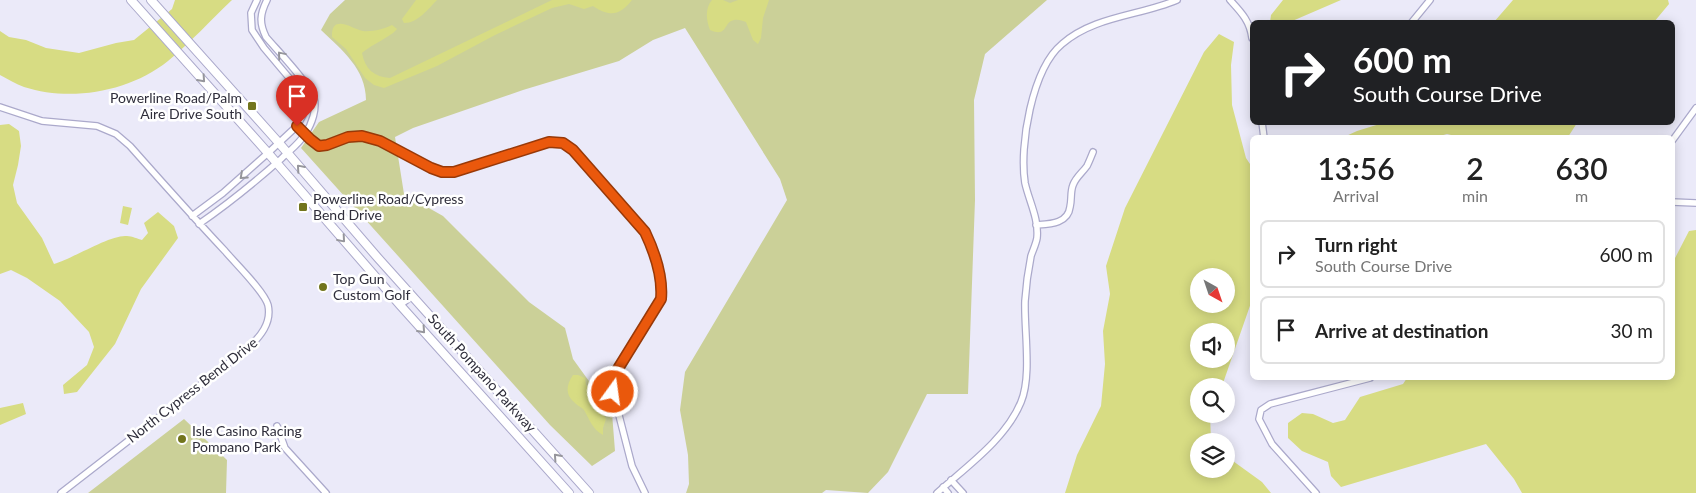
<!DOCTYPE html>
<style>
:root{--surface:#fff;--page:#f6f6f6;--text:#222;--muted:#767676;--line:#e0e0e0}
body{margin:0;font-family:Lato,sans-serif;background:var(--page);color:var(--text);height:100vh;display:flex;flex-direction:column;font-size:19px;white-space:nowrap}
*{box-sizing:border-box;margin:0}
p{font-size:16px;color:var(--muted)}
.icon{flex:none;width:28px;height:28px;fill:none;stroke:currentColor;stroke-width:2;stroke-linecap:round;stroke-linejoin:round}
.map{position:relative;flex:1;overflow:hidden}
.drawer{position:absolute;left:1250px;top:135px;width:425px;height:245px;display:flex;flex-direction:column;background:var(--surface);border-radius:8px;box-shadow:0 2px 12px #0003}
.drawer>*{flex:none}
.banner{position:absolute;left:1250px;top:20px;width:425px;height:105px;border-radius:8px;box-shadow:0 2px 12px #0003;background:#202124;color:#fff;overflow:hidden}
.needle{width:32px;rotate:140deg}
.tools{position:absolute;left:1190px;top:268px;display:grid;gap:10px}
.tools a{display:grid;place-items:center;width:45px;height:45px;border-radius:50%;background:var(--surface);box-shadow:0 2px 12px #0003;font-size:25px}
.pin{position:absolute;display:grid;place-items:center;width:42px;height:42px;color:#fff;margin:-51px -21px;border-radius:50% 50% 50% 0;rotate:-45deg;box-shadow:0 0 5px #0007}
.pin .icon{rotate:45deg}
.me{position:absolute;width:55px;margin:-28px;rotate:14deg;stroke-linejoin:round;filter:drop-shadow(0 0 4px #0008)}
.turn{display:flex;align-items:center;gap:18px;height:105px;padding:0 20px;font-size:22px}
.turn .icon{width:65px;height:65px;stroke-width:2.5}
.turn b{display:block;font-size:35px;line-height:42px}
.eta{display:flex;justify-content:space-evenly;align-items:center;height:85px;text-align:center}
.eta b{font-size:30px;font-weight:600;line-height:35px}
ul{padding:0;list-style:none}
li{display:flex;align-items:center;gap:15px;height:68px;margin:0 10px 8px;padding:0 10px;border:2px solid var(--line);border-radius:8px}
li div{flex:1}
li b{display:block;font-size:19px}
li em{font-style:normal}
.map>svg:first-child{display:block}
</style>
<div class="map">
<svg width="1696" height="493" viewBox="0 0 1696 493">
<rect width="100%" height="100%" fill="#ebeaf9"/>
<!-- green -->
<path fill="#cbd098" d="M345,0H1047L985,54L974,100L975,200L968,394H927L888,472L868,493L826,490L822,493H686L689,484L688,455L680,410L685,372L787,200L780,179L685,28L653,40L619,61L523,90L413,128L395,137L404,194L443,216L529,302L565,328L573,359L612,413L615,451L592,466L550,425L301,148L319,122L366,100C366,69 342,50 321,30L330,14Z
M184,419L227,460L226,493H88Z"/>
<!-- water -->
<path fill="#d7dc83" fill-rule="evenodd" d="M175,0H232C211,20 191,42 168,61C129,92 71,102 24,87C16,84 8,79 0,75V31L9,37L26,40L46,48L79,53L116,43L134,40L172,9Z
M416,0H437C428,9 418,23 404,23L402,19Z
M552,0H632C619,16 610,17 593,6L584,9L569,4L552,8L495,35L437,66L384,88L374,85L365,78L346,49L332,37C331,12 354,30 363,31C372,32 384,29 392,25L397,29C392,36 371,45 362,53C365,69 374,77 390,78Z
M712,0H723L730,3L738,0H769L763,18L761,38L758,44L753,40L746,22C743,21 738,19 734,20C723,22 728,38 710,30C706,20 705,8 712,0Z
M1283,0H1341L1290,22H1270L1271,15Z
M1513,0H1668L1669,4L1654,22H1494Z
M1219,34L1234,42L1231,65L1232,105L1246,158L1252,167V300L1222,386H1199V414H1210L1211,441H1199V469H1226V456L1262,482L1271,493H1065L1077,455L1101,406L1105,364L1103,331L1110,294L1106,266L1125,208L1204,52ZM1199,276H1226V304H1199ZM1199,331H1226V359H1199Z
M1386,122H1577V123L1568,137L1463,138L1447,134L1433,138L1344,137L1357,131Z
M9,124L19,131L21,146L18,165L13,185L17,203L42,238L54,264C72,259 111,234 127,236C132,236 138,239 142,240L148,233L144,223L158,212L174,226L178,238L141,289L115,344L77,392L64,394L63,385L87,365L94,347L89,332L60,301L27,278L11,270L0,274V125Z
M123,206L132,208L128,225L120,223Z
M1696,230V493H1522L1514,479L1486,444L1341,487L1331,476L1328,462L1302,451L1288,438V423L1302,413L1313,414L1333,423L1345,420L1360,397L1403,384L1407,378H1672L1673,262L1689,231Z
M573,375H578L585,378L586,385L598,396L600,409L606,419L603,428V435C592,429 590,420 584,410C581,407 578,406 575,403C565,395 566,385 573,375Z
M23,403L26,414L0,425V408Z"/>
<g fill="none" stroke-linecap="round" stroke-linejoin="round">
<!-- minor casing -->
<g stroke="#aba9cb" stroke-width="8">
<path id="minor" d="M1230,0C1241,12 1250,21 1252,38
M1412,22L1430,0
M0,107L42,121L97,126L116,134L130,146C161,181 193,217 225,251C235,263 264,291 268,305C272,323 260,337 248,348L61,493
M1262,122L1264,138
M297,126L310,139L319,146L327,145L348,137L362,136L380,141L431,168L442,172H454L549,142L563,143L573,150L645,232C655,253 663,277 661,299L617,372L613,381V392L632,466L645,493
M1672,141L1696,108
M1672,202L1696,203
M192,216L223,193L268,153L297,126L303,115L304,103L301,92L264,48L252,30L251,13L257,0
M199,224C228,204 255,182 281,159C289,151 299,144 305,134C312,124 317,109 314,98C309,83 277,50 266,37C259,23 260,14 267,0
M1036,225C1049,224 1068,224 1070,207C1072,199 1070,193 1073,185C1076,177 1082,173 1087,166C1089,162 1091,157 1093,152
M400,305L412,296
M277,426L285,448L326,493
M951,480L963,493
M943,487L948,493
M937,493C966,467 1006,439 1021,402C1032,376 1024,330 1025,301C1026,286 1028,271 1031,256C1033,250 1036,244 1037,238C1039,219 1029,201 1025,183C1019,146 1032,69 1062,44C1094,16 1139,16 1177,0
M1316,493L1272,444L1259,419L1261,410L1270,404L1370,378"/>
</g>
<!-- secondary casing -->
<g stroke="#aba9cb" stroke-width="10">
<path id="secondary" d="M131,0L268,153L400,305L569,493
M151,0L279,143L378,258L589,493"/>
</g>
<!-- minor -->
<use href="#minor" stroke="#fff" stroke-width="5.5"/>
<!-- secondary -->
<use href="#secondary" stroke="#fff" stroke-width="8"/>
</g>
<!-- one-way arrows -->
<defs><path id="oneway-chevron" d="M-2-3.5L2.5 0L-2 3.5" fill="none" stroke-width="1.6" stroke-linecap="round" stroke-linejoin="round" transform="scale(1.25)"/></defs>
<g stroke="#96969c">
<use href="#oneway-chevron" transform="translate(281 55) rotate(-130)"/>
<use href="#oneway-chevron" transform="translate(202 79) rotate(48)"/>
<use href="#oneway-chevron" transform="translate(300 168) rotate(-131)"/>
<use href="#oneway-chevron" transform="translate(243 176) rotate(138)"/>
<use href="#oneway-chevron" transform="translate(342 239) rotate(49)"/>
<use href="#oneway-chevron" transform="translate(422 330) rotate(48)"/>
<use href="#oneway-chevron" transform="translate(557 457) rotate(-132)"/>
</g>
<g fill="none" stroke-linecap="round" stroke-linejoin="round">
<!-- route casing -->
<g stroke="#983908" stroke-width="12">
<path id="route" d="M297,126L310,139L319,146L327,145L348,137L362,136L380,141L431,168L442,172H454L549,142L563,143L573,150L645,232C655,253 663,277 661,299L616,372L613,382V392"/>
</g>
<!-- route -->
<use href="#route" stroke="#ea580c" stroke-width="9"/>
</g>
<!-- markers -->
<g fill="#72751d" stroke="#fff" stroke-width="2">
<rect x="247" y="101" width="10" height="10" rx="2.5"/>
<rect x="298" y="202" width="10" height="10" rx="2.5"/>
<circle cx="323" cy="287" r="5"/>
<circle cx="182" cy="439" r="5"/>
</g>
<g text-anchor="middle" stroke-width="5" stroke-linejoin="round" paint-order="stroke">
<!-- poi labels -->
<g font-size="14" fill="#2e2d3a" stroke="#fff" text-anchor="start">
<text x="242" y="103" text-anchor="end">Powerline Road/Palm<tspan x="242" dy="16">Aire Drive South</tspan></text>
<text x="313" y="204">Powerline Road/Cypress<tspan x="313" dy="16">Bend Drive</tspan></text>
<text x="333" y="284">Top Gun<tspan x="333" dy="16">Custom Golf</tspan></text>
<text x="192" y="436">Isle Casino Racing<tspan x="192" dy="16">Pompano Park</tspan></text>
</g>
<!-- street labels -->
<g font-size="14" fill="#2e2d3a" stroke="#fff">
<text transform="translate(482 373) rotate(48)" y="5">South Pompano Parkway</text>
<text transform="translate(192 390) rotate(-38)" y="5">North Cypress Bend Drive</text>
</g>
</g>
</svg>
<div class="tools">
<a><svg class="needle" viewBox="-14 -14 28 28"><path d="M0-13l5 13h-10z" fill="#e53935"/><path d="M0 13l5-13h-10z" fill="#767676"/></svg></a>
<a><svg class="icon" aria-label="sound" viewBox="0 0 24 24"><path d="M4 9h4l5-4v14l-5-4H4zM17 9q2 3 0 6"/></svg></a>
<a><svg class="icon" aria-label="search" viewBox="0 0 24 24"><circle cx="10" cy="10" r="6"/><path d="M15 15l6 6"/></svg></a>
<a><svg class="icon" aria-label="layers" viewBox="0 0 24 24"><path d="M12 4l9 5-9 5-9-5zM3 14l9 5 9-5"/></svg></a>
</div>
<div class="pin" style="left:297px;top:126px;background:#d93025"><svg class="icon" aria-label="arrive" viewBox="0 0 24 24"><path d="M6 21V4h12l-3 4 3 4H6"/></svg></div>
<svg class="me" style="left:613px;top:392px" viewBox="-20 -20 40 40"><circle r="17" fill="#ea580c" stroke="#fff" stroke-width="3"/><path d="M0-11L8 9 0 5-8 9z" fill="#fff"/></svg>
<div class="banner">
<div class="turn"><svg class="icon" aria-label="right" viewBox="0 0 24 24"><path d="M7 20v-9h11M14 6l5 5-5 5"/></svg><div><b>600 m</b>South Course Drive</div></div>
</div>
<section class="drawer">
<div class="eta">
<div><b>13:56</b><p>Arrival</p></div>
<div><b>2</b><p>min</p></div>
<div><b>630</b><p>m</p></div>
</div>
<ul>
<li><svg class="icon" aria-label="right" viewBox="0 0 24 24"><path d="M7 20v-9h11M14 6l5 5-5 5"/></svg><div><b>Turn right</b><p>South Course Drive</p></div><em>600 m</em></li>
<li><svg class="icon" aria-label="arrive" viewBox="0 0 24 24"><path d="M6 21V4h12l-3 4 3 4H6"/></svg><div><b>Arrive at destination</b></div><em>30 m</em></li>
</ul>
</section>
</div>
